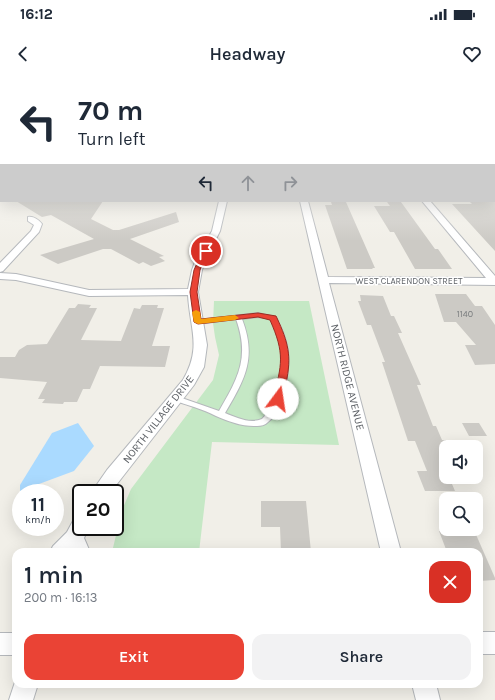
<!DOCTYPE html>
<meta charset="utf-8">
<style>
:root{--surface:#fff;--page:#f2f2f3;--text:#1f2937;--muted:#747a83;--accent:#ea4335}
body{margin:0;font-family:Karla,sans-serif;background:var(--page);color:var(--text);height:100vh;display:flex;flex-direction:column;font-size:15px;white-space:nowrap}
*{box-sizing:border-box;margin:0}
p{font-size:13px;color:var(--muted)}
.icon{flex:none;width:22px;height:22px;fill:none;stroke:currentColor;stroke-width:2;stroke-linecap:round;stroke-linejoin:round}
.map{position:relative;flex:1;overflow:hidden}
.sheet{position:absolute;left:12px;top:468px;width:471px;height:140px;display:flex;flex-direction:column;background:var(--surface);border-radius:12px;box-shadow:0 4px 16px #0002}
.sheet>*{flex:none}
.guide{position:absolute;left:0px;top:0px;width:495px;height:122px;box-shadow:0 4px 16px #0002;background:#fff;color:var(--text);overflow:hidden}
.fabs{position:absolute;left:439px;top:360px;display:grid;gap:8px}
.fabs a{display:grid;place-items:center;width:44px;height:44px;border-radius:8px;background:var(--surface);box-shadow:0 4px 16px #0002;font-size:20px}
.speed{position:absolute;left:12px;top:404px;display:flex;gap:8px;font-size:20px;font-weight:700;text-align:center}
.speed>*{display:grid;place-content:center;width:52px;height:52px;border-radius:50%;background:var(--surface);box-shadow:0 4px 16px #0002;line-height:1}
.speed small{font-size:10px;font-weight:400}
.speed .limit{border:2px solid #111;border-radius:6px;background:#fff;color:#111}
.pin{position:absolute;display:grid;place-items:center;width:34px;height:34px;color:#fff;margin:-17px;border:2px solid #fff;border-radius:50%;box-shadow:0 1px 4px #0007}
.me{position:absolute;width:44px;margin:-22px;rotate:14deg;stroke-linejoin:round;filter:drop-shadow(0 0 3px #0008)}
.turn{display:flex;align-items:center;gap:14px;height:84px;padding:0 12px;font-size:18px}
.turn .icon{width:52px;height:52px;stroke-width:2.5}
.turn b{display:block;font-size:28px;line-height:34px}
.lanes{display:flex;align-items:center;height:38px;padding:0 12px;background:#0003;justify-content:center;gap:20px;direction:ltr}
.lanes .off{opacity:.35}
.round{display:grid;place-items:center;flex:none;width:42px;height:42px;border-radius:12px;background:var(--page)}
.summary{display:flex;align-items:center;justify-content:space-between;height:68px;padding:0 12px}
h1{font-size:24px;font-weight:600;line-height:30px}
.primary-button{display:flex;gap:8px;margin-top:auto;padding:8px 12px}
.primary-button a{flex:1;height:46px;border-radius:12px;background:var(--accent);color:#fff;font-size:16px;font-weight:600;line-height:46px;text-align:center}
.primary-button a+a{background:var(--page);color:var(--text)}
.status{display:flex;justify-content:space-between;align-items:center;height:28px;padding:0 20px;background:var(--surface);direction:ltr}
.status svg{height:11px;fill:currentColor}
header{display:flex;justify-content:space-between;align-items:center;height:52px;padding:0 12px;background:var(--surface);font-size:18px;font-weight:600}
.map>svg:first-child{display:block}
</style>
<div class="status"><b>16:12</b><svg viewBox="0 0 49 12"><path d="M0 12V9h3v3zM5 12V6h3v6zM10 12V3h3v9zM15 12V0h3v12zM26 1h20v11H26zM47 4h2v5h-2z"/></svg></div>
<header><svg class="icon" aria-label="back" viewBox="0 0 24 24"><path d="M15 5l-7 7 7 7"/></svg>Headway<svg class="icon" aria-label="heart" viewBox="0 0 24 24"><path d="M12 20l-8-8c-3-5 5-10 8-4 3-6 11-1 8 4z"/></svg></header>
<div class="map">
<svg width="495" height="620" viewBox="0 0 495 620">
<rect width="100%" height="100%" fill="#f1efe8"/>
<!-- green -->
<path fill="#c5e8c5" d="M214,221H309L339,365L212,362L199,472H112L122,430L131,409L213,300L219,275L215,257L213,243Z"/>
<!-- water -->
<path fill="#aadaff" d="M78,343L94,366L74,391L20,411V405L52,353Z"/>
<!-- building -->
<path fill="#cccac5" d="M16,121H103L91,139L113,150H119L176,132L179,142L130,159L164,176L159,177L165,181L151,186L143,182L139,184L111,169H103L58,184L40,175L94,159L51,135L42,137Z
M331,122H346L375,188H372L373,189H347L325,125H332Z
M387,122H401L435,169H438L452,189H415L394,152H390L374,126H390Z
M470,122H495V171L452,124H472Z
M435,214H466L475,226H482L495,245V284L475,285L465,265H476L456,242H444Z
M360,215L383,216L391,236H394L402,253H398L421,305H417L433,346H436L442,360H446V397H449L455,411H425L417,391H427L415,361H408L382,282H385L371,245H367L358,221H361Z
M78,224L91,225L89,228H97L81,260L121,261L134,228L140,229L142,225H158L157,228H164L152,266H170L165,287L100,286L90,309H83L77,322H64L63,324L42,323L45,319H38L47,302L0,298V277H15L19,270L27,265L47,264L69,228H75Z
M462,343H479L487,356H469Z
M261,421H306L311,472H281L280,447H261Z
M474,450L495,498V500L479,501V472H447L439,451Z"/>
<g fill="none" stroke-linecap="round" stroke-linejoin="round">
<!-- lane casing -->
<g stroke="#b5b8bc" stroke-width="2">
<path id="lane" d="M0,82H1V84H0Z
M258,233L275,237C282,247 286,258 288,271C290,289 284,330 268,342C265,345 261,346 257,346C244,347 227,341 216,336C203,329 187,325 173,320L172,318L176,316L219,331C238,298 250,278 236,239L198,244L195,242L198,240ZM258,237L271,239L273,242C287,268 284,317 262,339C250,344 237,338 225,333C245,299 257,278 242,239Z"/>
</g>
<!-- street casing -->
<g stroke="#b5b8bc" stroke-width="2">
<path id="street" d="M494,81H495V85H494Z
M494,96H495V100H494Z
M219,121H227L220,151L206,179L202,190L198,212L207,265L204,287L194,305L110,413H91L107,390L183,300C202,267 190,250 188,215L89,216L16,200L0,199V193L16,194L89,210L188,209L192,190L196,179L212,151Z
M300,121H308L328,197L486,198L422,121H430L495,196V205L329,203L401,472H381Z
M28,137C33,136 39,140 42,144L39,152L3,191L0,192V183L31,151L34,145L28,141Z
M81,437V447H89L84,458L90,472H50L53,466L67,452L74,439Z
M479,552H495V574H479Z
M0,553H16V575H0Z
M16,599V604H38L33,620H9Z
M412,604H436L440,620H416Z"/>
</g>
<!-- lane -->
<use href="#lane" fill="#fff" fill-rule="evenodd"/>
<!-- street -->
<use href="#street" fill="#fff" fill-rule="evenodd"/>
</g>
<!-- sky -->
<linearGradient id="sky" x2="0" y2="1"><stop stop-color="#8fc3f1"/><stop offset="0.46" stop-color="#f9f8f5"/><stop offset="1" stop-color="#f9f8f5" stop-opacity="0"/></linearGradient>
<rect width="495" height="161" fill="url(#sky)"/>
<!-- route -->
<path fill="#ea4335" stroke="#982c22" d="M203,170L208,171L200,190L197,212L201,239L258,233L276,236L277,238C288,262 292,276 286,303C285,309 284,316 281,321H274L273,319C282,284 285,274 270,240L258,237L198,244L194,242L190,212L194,190Z"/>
<!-- slow -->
<path fill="#f59e0b" d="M196,230L200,232L201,239L235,235L239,238L235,240L198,244L194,242L192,232Z"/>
<g text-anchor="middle" stroke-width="3" stroke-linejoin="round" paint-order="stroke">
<!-- far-street labels -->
<g font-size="9" fill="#5f6368" stroke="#fff">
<text x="409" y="204">WEST CLARENDON STREET</text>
</g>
<!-- number labels -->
<g font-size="9" fill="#7a7d7f">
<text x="465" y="237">1140</text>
</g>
<!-- street labels -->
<g font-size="11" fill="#5f6368" stroke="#fff">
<text transform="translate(348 297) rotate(76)" y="4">NORTH RIDGE AVENUE</text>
<text transform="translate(158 339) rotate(-52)" y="4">NORTH VILLAGE DRIVE</text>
</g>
</g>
</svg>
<div class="fabs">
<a><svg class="icon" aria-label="sound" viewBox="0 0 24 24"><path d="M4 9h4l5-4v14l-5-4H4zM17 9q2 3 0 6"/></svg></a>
<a><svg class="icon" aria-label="search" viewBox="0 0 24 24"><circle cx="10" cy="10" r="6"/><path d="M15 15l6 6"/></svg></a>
</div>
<div class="speed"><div>11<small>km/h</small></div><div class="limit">20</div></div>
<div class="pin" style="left:206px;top:171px;background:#d93025"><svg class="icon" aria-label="arrive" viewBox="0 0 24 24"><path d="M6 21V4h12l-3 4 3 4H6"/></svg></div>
<svg class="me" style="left:278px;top:319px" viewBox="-20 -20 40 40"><circle r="19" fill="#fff"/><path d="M0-13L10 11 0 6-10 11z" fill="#ea4335"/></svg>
<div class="guide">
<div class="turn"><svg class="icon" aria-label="left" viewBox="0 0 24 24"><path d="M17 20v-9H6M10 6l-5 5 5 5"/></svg><div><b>70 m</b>Turn left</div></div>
<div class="lanes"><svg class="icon" aria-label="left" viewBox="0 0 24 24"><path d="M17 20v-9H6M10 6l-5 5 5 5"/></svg><svg class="icon off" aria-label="ahead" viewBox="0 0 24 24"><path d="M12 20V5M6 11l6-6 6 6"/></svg><svg class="icon off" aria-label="right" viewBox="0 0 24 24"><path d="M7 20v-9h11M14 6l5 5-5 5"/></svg></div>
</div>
<section class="sheet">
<div class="summary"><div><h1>1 min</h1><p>200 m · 16:13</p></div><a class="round" style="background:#d93025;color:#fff"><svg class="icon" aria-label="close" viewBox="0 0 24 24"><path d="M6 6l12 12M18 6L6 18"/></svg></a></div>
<div class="primary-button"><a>Exit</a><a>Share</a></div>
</section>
</div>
